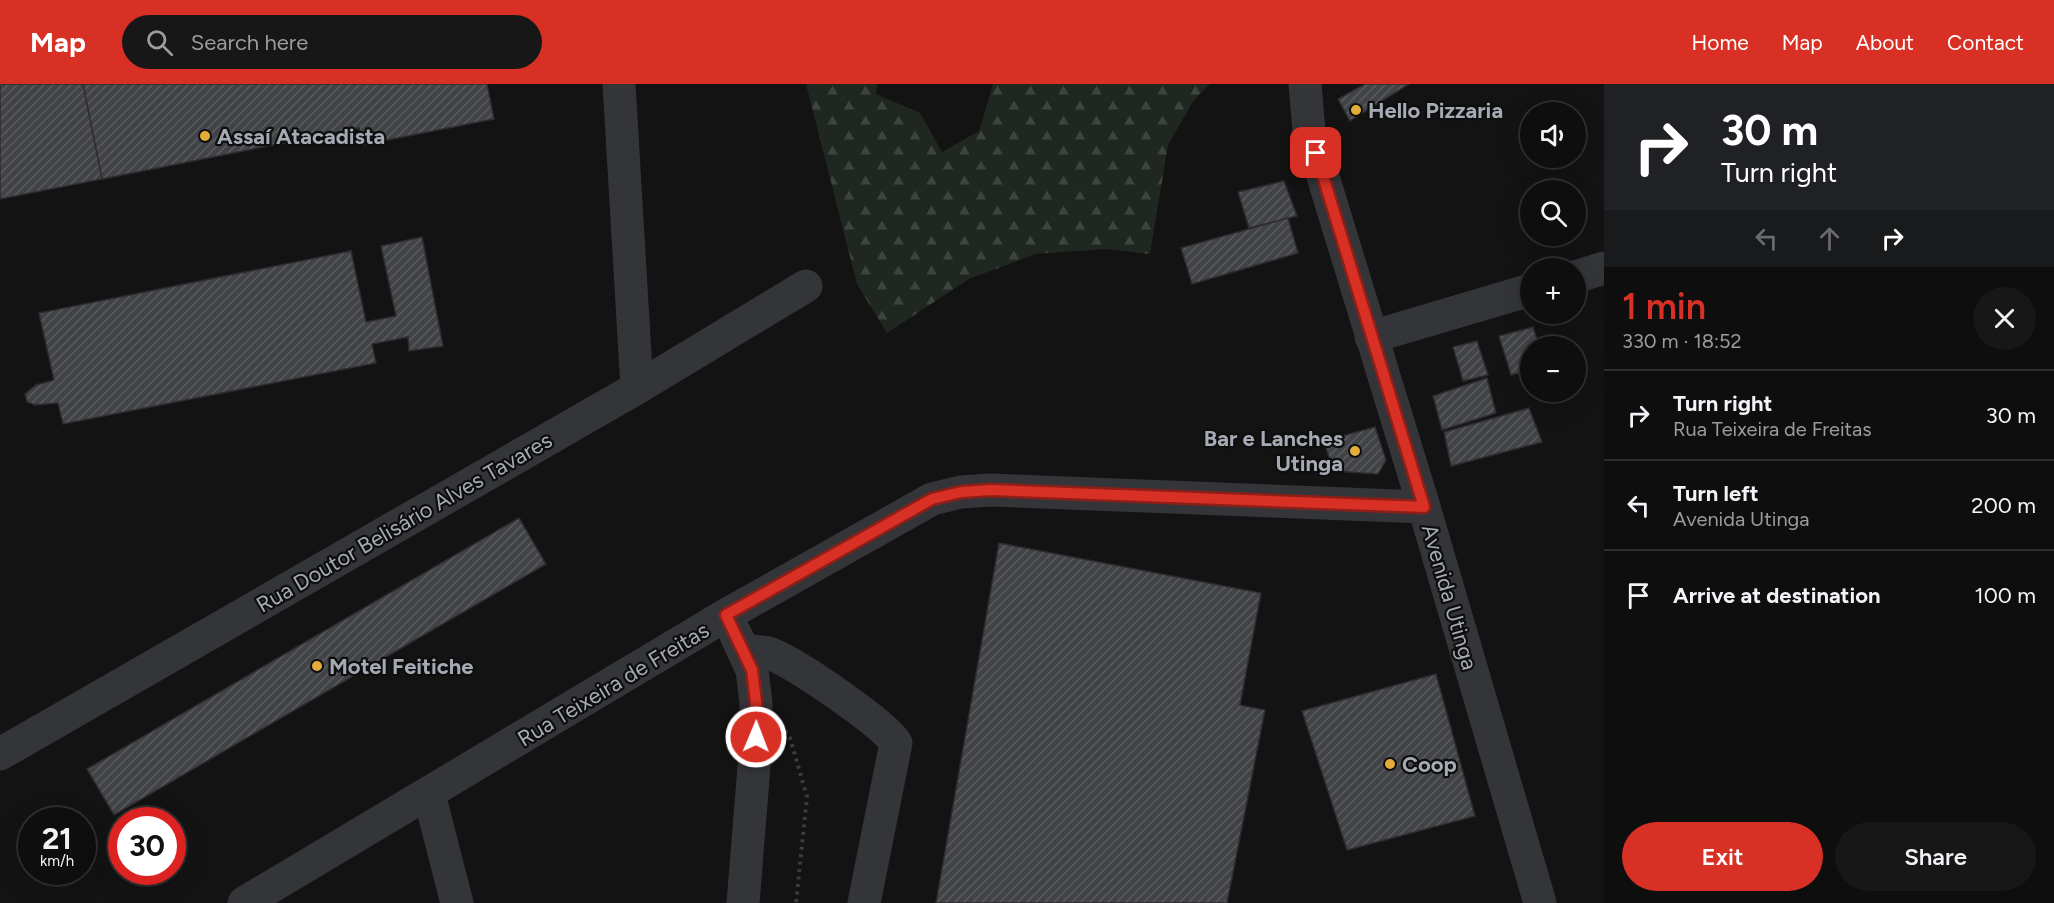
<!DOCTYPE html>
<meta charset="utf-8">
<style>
:root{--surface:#0e0e0f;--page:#171718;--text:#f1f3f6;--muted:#9b9c9e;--line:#2e2e2f;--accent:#d93025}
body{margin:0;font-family:Figtree,sans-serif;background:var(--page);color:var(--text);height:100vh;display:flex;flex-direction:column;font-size:22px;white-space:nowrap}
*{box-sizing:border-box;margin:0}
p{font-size:20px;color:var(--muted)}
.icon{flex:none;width:33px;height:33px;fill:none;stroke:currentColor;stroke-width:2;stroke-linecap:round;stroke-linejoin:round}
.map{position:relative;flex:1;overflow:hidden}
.panel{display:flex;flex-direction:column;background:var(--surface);width:450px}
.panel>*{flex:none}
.top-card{background:#202124;color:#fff;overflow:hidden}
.tools{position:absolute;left:1520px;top:18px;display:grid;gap:12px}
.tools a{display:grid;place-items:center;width:66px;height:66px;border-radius:50%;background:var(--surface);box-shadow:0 6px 24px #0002,0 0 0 2px var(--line);font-size:30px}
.speed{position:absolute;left:18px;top:723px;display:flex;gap:12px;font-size:30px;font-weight:700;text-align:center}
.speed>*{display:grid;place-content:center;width:78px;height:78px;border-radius:50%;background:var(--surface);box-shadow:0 6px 24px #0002,0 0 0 2px var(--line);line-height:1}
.speed small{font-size:15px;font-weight:400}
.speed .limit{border:9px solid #d22;background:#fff;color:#111}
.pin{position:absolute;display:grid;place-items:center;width:51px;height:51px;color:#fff;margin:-26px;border-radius:12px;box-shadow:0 3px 9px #0006}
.me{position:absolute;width:66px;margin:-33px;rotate:1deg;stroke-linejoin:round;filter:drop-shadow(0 0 4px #0008)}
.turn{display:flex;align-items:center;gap:21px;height:126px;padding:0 18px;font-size:27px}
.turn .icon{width:78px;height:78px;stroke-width:2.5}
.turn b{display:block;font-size:42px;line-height:51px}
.lanes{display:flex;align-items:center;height:57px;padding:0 18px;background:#0003;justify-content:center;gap:30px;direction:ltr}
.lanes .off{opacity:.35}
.round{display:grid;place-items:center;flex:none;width:63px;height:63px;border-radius:32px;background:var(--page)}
.overview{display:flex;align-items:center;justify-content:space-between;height:102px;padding:0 18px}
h1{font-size:36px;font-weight:600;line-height:45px;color:var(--accent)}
.primary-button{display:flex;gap:12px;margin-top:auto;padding:12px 18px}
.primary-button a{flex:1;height:69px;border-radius:36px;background:var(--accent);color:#fff;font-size:24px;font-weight:600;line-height:69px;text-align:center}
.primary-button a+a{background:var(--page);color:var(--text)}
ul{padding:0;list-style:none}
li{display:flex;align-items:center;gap:18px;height:90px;padding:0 18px;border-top:2px solid var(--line)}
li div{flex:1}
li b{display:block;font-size:22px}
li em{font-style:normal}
header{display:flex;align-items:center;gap:36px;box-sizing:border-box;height:84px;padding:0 30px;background:var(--accent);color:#fff}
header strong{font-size:28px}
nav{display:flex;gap:33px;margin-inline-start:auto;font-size:21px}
.search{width:420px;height:54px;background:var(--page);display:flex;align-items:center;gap:15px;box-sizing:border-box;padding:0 21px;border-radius:33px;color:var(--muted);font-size:22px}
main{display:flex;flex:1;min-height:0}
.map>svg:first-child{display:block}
</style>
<header>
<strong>Map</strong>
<div class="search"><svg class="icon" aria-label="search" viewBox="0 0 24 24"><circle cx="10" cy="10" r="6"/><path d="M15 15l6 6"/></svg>Search here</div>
<nav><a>Home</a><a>Map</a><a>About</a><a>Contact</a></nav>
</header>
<main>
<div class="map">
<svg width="1604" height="819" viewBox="0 0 1604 819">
<defs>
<pattern id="forest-firs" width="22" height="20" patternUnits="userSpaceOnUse" patternTransform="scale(1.5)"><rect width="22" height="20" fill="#202720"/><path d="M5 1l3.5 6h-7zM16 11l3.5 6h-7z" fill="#3d443e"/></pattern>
<pattern id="building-hatch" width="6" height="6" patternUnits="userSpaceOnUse" patternTransform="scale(1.5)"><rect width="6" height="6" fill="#424347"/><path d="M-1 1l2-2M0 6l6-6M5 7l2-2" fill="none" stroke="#5a5b5f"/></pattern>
</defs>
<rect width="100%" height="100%" fill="#131314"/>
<!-- forest -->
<path fill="url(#forest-firs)" d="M806,0H877L876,10L920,29L942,68L979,47L993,0H1210L1194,16L1168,61L1150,170L1105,165L1035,170L969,195L887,249L857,200Z"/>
<!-- building -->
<path fill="url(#building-hatch)" stroke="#2d2d30" stroke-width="1.5" d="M0,0H83L102,95L0,115Z
M83,0H487L494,35L362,61L359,44L102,95Z
M1365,0H1409L1350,37L1338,15Z
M1284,97L1297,132L1249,144L1238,108Z
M1288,134L1298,169L1192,200L1181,164Z
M422,153L443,262L409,267L408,253L372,260L376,279L63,340L58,319L35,321L27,318L25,310L36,301L54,296L39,229L351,167L366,238L396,232L381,162Z
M1533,243L1539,262H1530V286L1511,291L1499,252Z
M1477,257L1488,291L1463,297L1453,263Z
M1487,294L1496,329L1442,346L1433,312Z
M1529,324L1542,358L1451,382L1444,348Z
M1375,343L1386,376L1378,390L1333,387L1324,357Z
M519,434L546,480L114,731L87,685Z
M999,459L1261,509L1240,621L1265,626L1227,819H936Z
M1436,590L1475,732L1347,766L1302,627Z"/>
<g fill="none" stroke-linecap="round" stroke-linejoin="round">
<!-- path -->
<path stroke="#3a3c40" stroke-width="4" stroke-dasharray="3 4.5" stroke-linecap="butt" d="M785,647L790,654L807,713L796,819"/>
<!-- minor -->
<path stroke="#343539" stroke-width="33" d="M619,0L637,304
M1305,0L1309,47L1424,423L1540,819
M1575,193L1604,184
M1371,253L1530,206
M735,549L752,586L756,619L755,670L743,819
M743,566C752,567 762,567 771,570C795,579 882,638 896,659L864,819
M0,670L637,304L806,202
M429,710L457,819
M244,819L726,531L932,415L961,408L991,406L1424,423"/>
</g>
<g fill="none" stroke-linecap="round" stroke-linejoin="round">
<!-- route casing -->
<g stroke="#8d1f18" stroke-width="15">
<path id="route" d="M756,653V618L752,586L726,531L932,415L961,408L991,406L1424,423L1316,69"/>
</g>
<!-- route -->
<use href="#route" stroke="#d93025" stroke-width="10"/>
</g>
<!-- markers -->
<g fill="#e3ad3c" stroke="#0e0e0f" stroke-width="2">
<circle cx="1356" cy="26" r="6"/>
<circle cx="205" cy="52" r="6"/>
<circle cx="1355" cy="367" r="6"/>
<circle cx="317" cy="582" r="6"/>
<circle cx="1390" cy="680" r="6"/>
</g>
<g text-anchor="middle" stroke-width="4.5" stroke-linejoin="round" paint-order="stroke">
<!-- poi labels -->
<g font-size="22" font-weight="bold" fill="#a6aab4" stroke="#0e0e0f" text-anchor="start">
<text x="1368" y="34">Hello Pizzaria</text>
<text x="217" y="60">Assaí Atacadista</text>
<text x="1343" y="362" text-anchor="end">Bar e Lanches<tspan x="1343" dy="25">Utinga</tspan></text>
<text x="329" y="590">Motel Feitiche</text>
<text x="1402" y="688">Coop</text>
</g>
<!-- street labels -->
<g font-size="22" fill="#a6aab4" stroke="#0e0e0f">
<text transform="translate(404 438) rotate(-30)" y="8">Rua Doutor Belisário Alves Tavares</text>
<text transform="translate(1450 513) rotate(74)" y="8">Avenida Utinga</text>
<text transform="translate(613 600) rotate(-31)" y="8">Rua Teixeira de Freitas</text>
</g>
</g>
</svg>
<div class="tools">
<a><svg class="icon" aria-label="sound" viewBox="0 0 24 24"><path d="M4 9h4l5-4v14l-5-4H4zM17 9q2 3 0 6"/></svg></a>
<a><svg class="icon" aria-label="search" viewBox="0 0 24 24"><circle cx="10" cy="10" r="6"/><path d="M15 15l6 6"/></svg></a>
<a>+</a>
<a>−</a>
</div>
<div class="speed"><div>21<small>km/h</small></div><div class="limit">30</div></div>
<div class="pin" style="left:1316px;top:69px;background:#d93025"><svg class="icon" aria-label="arrive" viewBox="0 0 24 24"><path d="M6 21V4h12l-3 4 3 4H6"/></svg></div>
<svg class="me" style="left:756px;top:653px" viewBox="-20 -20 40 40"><circle r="17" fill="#d93025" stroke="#fff" stroke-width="3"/><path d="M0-11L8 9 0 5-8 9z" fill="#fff"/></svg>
</div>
<section class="panel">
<div class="top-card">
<div class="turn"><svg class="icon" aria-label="right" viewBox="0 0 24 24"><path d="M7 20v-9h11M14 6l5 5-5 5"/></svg><div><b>30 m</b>Turn right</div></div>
<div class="lanes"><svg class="icon off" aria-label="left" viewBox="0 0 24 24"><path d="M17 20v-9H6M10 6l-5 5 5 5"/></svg><svg class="icon off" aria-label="ahead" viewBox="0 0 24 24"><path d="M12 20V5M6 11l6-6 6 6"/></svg><svg class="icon" aria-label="right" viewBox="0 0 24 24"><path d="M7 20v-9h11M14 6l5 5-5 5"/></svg></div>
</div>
<div class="overview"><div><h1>1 min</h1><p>330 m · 18:52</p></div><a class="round"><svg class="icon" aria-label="close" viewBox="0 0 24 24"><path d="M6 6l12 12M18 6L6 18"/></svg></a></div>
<ul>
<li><svg class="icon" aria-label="right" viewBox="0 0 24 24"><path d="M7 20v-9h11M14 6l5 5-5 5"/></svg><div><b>Turn right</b><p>Rua Teixeira de Freitas</p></div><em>30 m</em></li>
<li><svg class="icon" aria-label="left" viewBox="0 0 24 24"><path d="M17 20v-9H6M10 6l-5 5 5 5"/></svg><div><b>Turn left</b><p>Avenida Utinga</p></div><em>200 m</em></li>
<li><svg class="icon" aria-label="arrive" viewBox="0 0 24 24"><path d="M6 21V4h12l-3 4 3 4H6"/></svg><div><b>Arrive at destination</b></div><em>100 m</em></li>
</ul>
<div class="primary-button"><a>Exit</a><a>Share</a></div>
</section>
</main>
